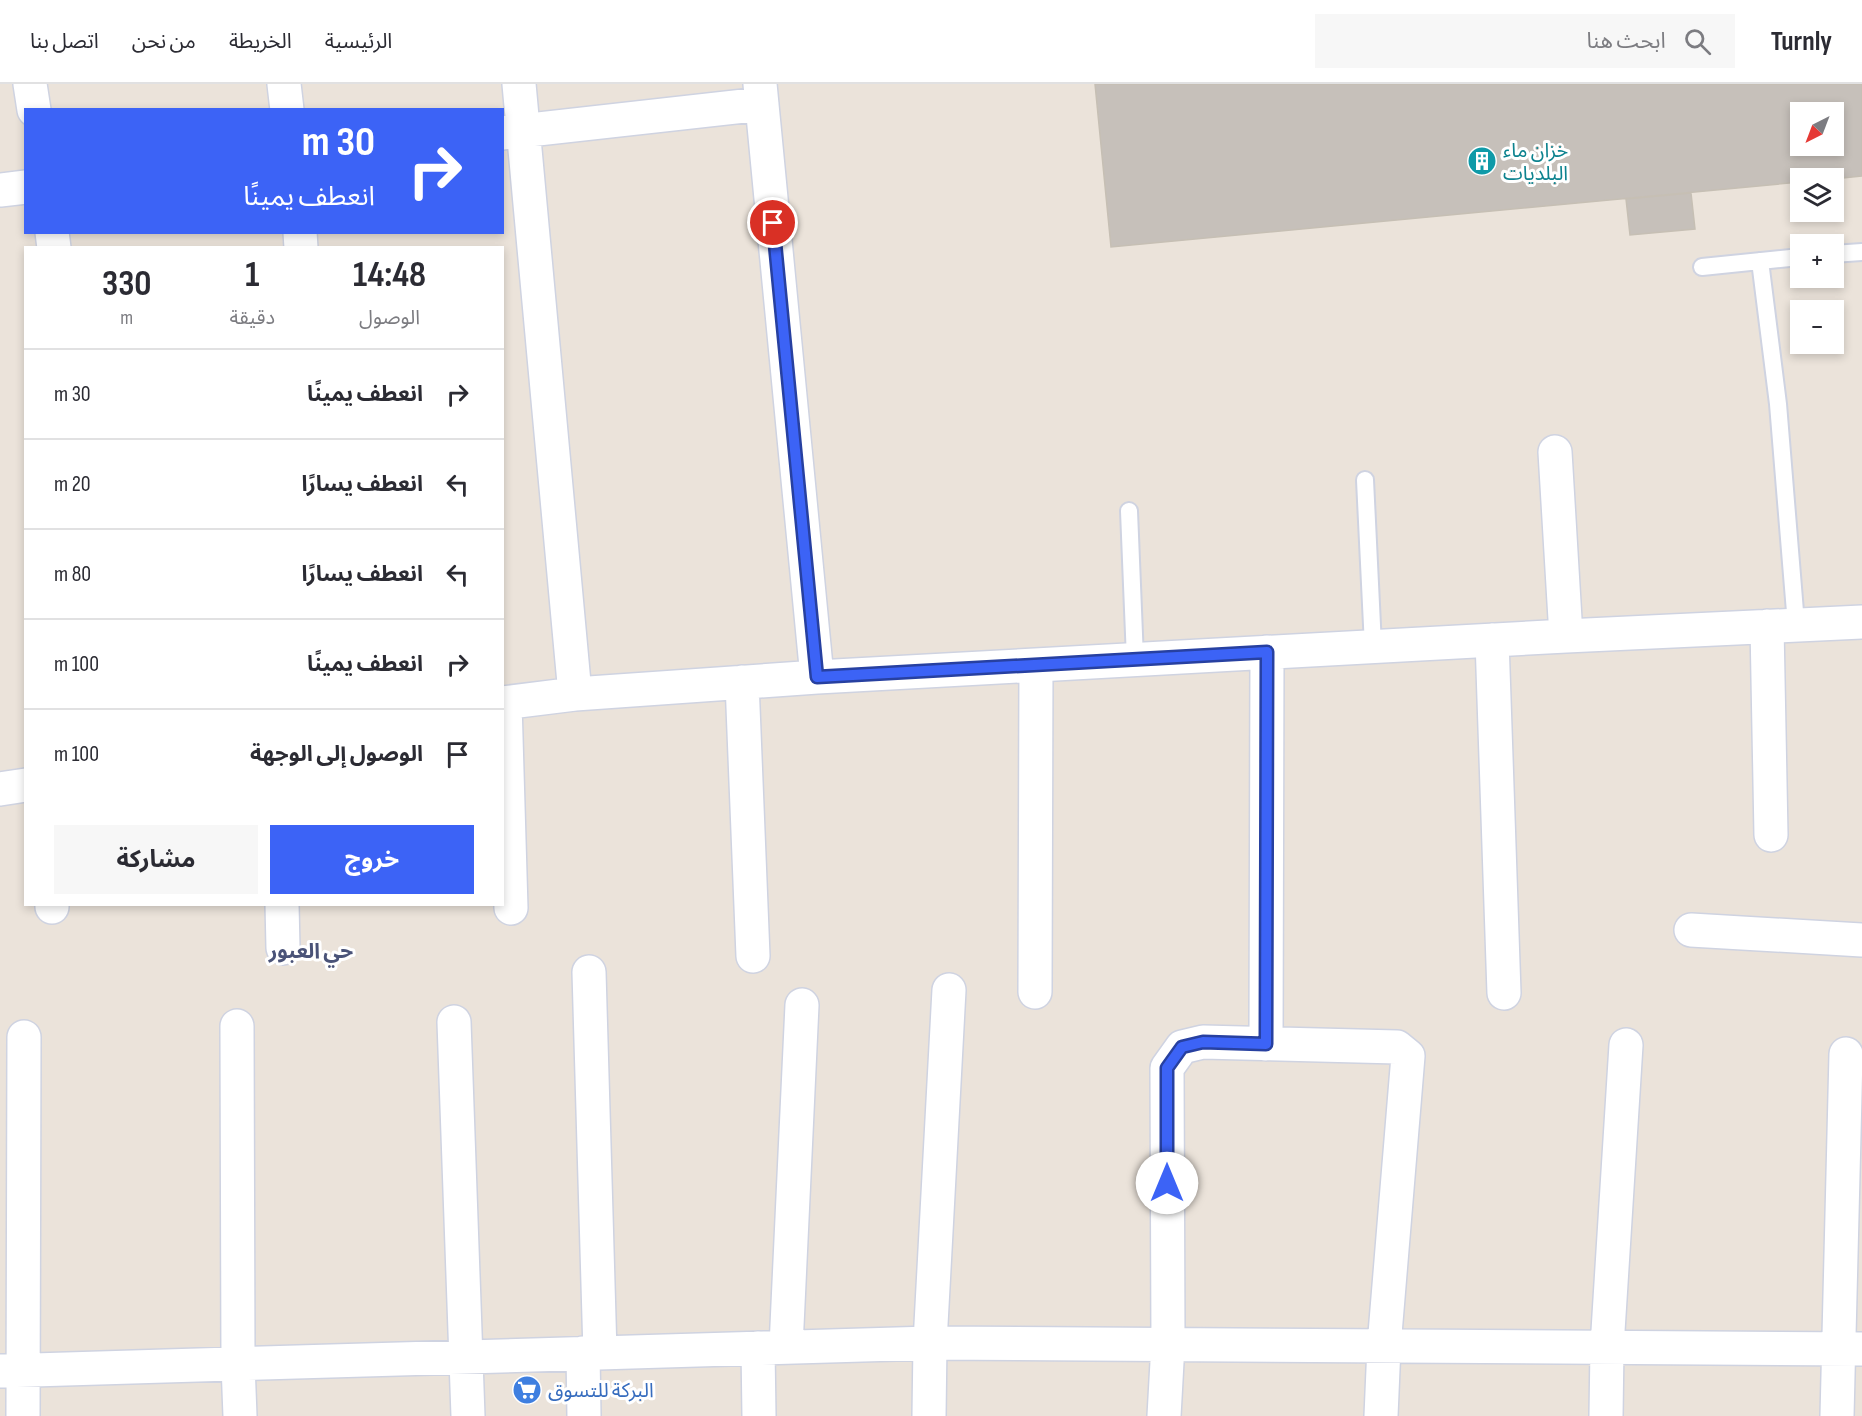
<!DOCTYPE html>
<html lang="ar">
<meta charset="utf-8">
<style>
:root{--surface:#fff;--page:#f7f7f7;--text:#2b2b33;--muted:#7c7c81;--line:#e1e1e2;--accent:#3c63f6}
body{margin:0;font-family:"Sofia Sans Condensed","Noto Sans Arabic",sans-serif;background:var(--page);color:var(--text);direction:rtl;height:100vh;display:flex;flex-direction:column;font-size:22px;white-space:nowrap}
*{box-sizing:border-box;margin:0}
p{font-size:20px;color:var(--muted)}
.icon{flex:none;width:33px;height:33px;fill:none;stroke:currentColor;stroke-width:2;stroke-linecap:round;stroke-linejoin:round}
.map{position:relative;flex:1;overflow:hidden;direction:ltr}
.side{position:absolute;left:24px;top:162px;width:480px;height:660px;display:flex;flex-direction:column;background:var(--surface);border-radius:0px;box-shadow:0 3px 9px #0003;direction:rtl}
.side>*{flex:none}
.banner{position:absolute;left:24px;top:24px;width:480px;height:126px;border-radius:0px;box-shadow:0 3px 9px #0003;direction:rtl;background:#3c63f6;color:#fff;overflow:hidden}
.needle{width:39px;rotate:222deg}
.buttons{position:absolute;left:1790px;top:18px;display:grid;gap:12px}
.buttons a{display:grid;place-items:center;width:54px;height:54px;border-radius:0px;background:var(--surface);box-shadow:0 3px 9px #0003;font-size:30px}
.pin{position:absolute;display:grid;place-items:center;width:51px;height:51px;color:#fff;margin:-26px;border:3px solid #fff;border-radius:50%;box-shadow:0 2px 6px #0007}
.me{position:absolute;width:66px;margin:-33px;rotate:0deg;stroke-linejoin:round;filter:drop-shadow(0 0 4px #0008)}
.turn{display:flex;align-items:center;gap:21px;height:126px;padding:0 30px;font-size:27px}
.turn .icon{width:78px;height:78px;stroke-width:2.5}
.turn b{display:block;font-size:42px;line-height:51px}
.eta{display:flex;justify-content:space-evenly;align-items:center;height:102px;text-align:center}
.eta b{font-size:36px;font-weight:700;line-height:42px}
.primary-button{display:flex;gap:12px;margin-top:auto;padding:12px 30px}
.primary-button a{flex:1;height:69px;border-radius:0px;background:var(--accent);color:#fff;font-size:24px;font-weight:700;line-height:69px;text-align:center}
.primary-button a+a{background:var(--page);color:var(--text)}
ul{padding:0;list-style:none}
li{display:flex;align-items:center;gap:18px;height:90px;padding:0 30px;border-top:2px solid var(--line)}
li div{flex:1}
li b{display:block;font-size:22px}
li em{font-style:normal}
header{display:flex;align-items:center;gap:36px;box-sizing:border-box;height:84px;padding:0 30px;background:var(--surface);border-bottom:2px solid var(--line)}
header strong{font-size:28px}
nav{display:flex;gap:33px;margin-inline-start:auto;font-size:21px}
.search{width:420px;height:54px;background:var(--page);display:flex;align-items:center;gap:15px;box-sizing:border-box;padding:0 21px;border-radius:0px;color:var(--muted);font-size:22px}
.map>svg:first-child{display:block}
</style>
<header>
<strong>Turnly</strong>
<div class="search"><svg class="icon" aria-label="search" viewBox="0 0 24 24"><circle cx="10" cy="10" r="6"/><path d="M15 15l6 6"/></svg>ابحث هنا</div>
<nav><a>الرئيسية</a><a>الخريطة</a><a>من نحن</a><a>اتصل بنا</a></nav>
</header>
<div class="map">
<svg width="1862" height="1332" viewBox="0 0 1862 1332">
<rect width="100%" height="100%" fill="#ebe3da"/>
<!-- building -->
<path fill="#c6c0ba" stroke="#c6bfb4" stroke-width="1.5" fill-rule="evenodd" d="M1095,0H1862V92L1833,95L1800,94V98L1111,163ZM1800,28H1833V62H1800Z
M1691,109L1695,145L1630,151L1626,115Z"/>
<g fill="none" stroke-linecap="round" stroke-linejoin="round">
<!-- service casing -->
<g stroke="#cfd3e1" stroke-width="20">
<path id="service" d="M1833,170L1862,168
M1760,177L1778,320L1796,540
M1702,183L1800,173
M1365,396L1373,562
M1129,427L1135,575"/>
</g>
<!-- minor casing -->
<g stroke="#cfd3e1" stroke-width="36">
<path id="minor" d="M30,0L34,26
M284,0L287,26
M519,0L575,610
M760,0L817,593
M502,49L762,20
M0,106L26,103
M52,148L54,164
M300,148L301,164
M1555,368L1566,552
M1767,542L1771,751
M1492,556L1504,909
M742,598L753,872
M502,619L575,610L817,593L1566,552L1862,538
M505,619L511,824
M0,705L26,701
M52,820V823
M282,820L283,864
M1691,846L1862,856
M589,888L600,1269
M1035,908L1036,581
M454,938L468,1332
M237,942L238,1280L240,1332
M1266,960L1267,568
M786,1263L802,921
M758,1264L759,1332
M583,1269L584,1332
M0,1287L930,1259L1862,1265
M23,1332L24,953
M929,1332L930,1259L949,906
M1164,1332L1168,1260L1167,984L1182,963L1203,958L1397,963L1408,972L1384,1262L1381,1332
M1606,1332L1607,1263L1626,961
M1837,1332L1846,970"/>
</g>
<!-- service -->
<use href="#service" stroke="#fff" stroke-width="16"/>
<!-- minor -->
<use href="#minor" stroke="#fff" stroke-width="33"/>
</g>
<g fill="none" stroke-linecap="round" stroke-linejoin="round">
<!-- route casing -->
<g stroke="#2740a0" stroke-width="15">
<path id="route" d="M773,139L817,593L1267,568L1266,960L1203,958L1182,963L1167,984V1099"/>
</g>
<!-- route -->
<use href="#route" stroke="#3c63f6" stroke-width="10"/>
</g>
<!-- icons -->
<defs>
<g id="building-disc" transform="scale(1.5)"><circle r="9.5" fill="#0f9aa8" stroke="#fff"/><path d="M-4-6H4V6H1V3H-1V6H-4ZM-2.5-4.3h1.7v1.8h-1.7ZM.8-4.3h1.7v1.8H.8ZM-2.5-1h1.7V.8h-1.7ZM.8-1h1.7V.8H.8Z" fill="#fff"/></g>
<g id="supermarket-disc" transform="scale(1.5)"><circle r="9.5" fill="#3f7fe0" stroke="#fff"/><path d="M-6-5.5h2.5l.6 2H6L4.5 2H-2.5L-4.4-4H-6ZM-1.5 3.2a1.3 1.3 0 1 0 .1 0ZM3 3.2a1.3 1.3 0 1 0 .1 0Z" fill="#fff"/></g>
</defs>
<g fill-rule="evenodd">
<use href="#building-disc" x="1482" y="77"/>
<use href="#supermarket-disc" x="527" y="1306"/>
</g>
<g text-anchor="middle" stroke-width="6" stroke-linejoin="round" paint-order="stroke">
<!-- culture labels -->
<g font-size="20" fill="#0d838f" stroke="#fff" text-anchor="start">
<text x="1503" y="73">خزان ماء<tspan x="1503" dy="23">البلديات</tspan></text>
</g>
<!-- shop labels -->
<g font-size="20" fill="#366cbe" stroke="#fff" text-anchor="start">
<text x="548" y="1313">البركة للتسوق</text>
</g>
<!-- neighbourhood labels -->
<g font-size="21" font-weight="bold" fill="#4a5378" stroke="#fff">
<text x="311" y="874">حي العبور</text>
</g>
</g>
</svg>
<div class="buttons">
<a><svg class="needle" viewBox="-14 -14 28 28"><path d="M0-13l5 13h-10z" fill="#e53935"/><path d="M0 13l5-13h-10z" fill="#7c7c81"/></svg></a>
<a><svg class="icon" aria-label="layers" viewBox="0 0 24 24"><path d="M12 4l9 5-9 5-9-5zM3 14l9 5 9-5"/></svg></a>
<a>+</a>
<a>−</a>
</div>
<div class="pin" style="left:773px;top:139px;background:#d93025"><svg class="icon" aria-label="arrive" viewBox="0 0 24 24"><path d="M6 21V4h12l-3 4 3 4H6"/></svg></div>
<svg class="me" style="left:1167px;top:1099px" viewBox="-20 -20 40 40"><circle r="19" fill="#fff"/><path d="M0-13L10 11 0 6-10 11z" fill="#3c63f6"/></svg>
<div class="banner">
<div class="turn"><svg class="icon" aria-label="right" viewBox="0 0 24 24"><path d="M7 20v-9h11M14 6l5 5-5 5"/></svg><div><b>30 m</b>انعطف يمينًا</div></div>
</div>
<section class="side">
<div class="eta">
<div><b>14:48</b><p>الوصول</p></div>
<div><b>1</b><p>دقيقة</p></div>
<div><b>330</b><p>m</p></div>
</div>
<ul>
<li><svg class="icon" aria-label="right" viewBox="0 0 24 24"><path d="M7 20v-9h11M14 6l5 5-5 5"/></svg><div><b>انعطف يمينًا</b></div><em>30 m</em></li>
<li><svg class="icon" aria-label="left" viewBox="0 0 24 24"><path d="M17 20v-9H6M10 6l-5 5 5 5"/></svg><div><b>انعطف يسارًا</b></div><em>20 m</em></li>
<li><svg class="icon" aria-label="left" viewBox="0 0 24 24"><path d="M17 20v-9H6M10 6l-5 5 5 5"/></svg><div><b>انعطف يسارًا</b></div><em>80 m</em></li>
<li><svg class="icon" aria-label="right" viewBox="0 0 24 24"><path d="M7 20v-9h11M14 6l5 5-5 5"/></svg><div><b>انعطف يمينًا</b></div><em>100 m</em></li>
<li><svg class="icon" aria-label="arrive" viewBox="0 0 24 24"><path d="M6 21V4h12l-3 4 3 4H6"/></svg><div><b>الوصول إلى الوجهة</b></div><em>100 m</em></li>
</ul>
<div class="primary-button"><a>خروج</a><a>مشاركة</a></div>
</section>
</div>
